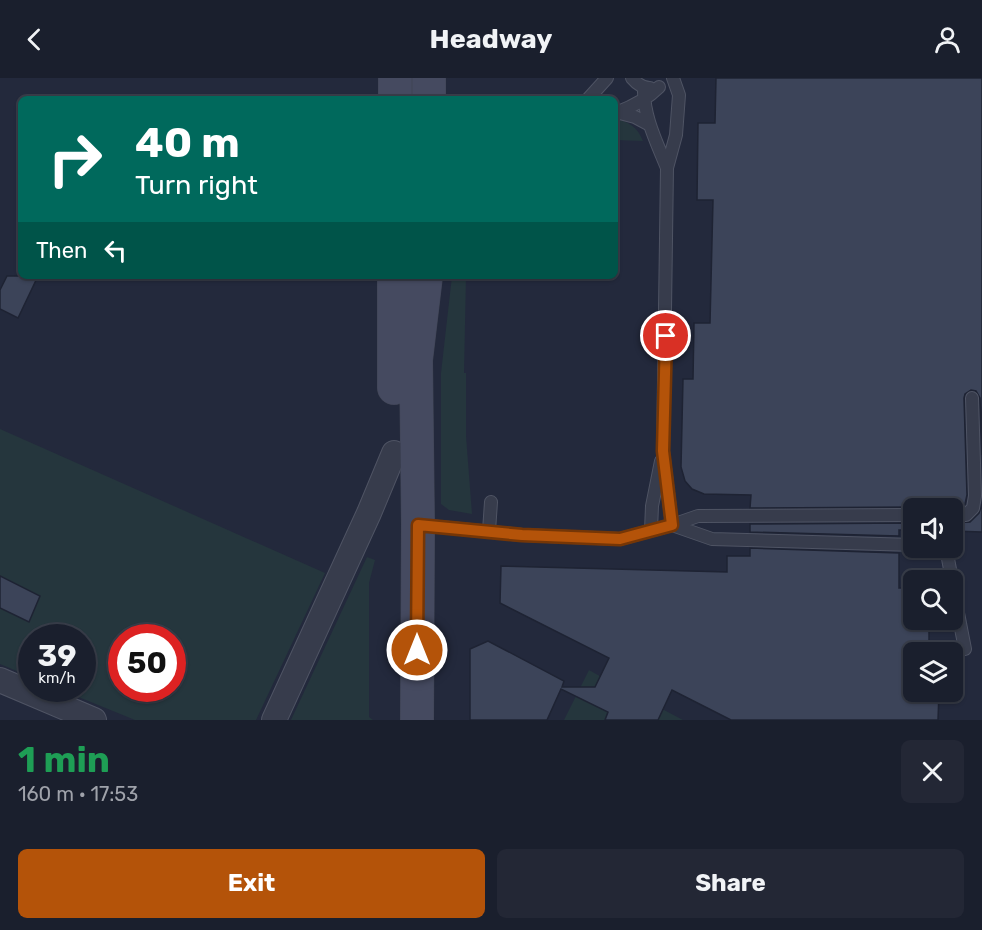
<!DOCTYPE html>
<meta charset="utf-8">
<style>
:root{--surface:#1a1f2d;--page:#232735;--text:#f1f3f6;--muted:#9fa2aa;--line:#383d49;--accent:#b45309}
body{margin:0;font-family:Rubik,sans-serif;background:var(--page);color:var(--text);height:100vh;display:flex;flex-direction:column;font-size:22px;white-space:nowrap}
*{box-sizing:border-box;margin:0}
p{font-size:20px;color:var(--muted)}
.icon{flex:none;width:33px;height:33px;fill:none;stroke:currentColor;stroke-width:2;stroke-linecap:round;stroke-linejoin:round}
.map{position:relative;height:642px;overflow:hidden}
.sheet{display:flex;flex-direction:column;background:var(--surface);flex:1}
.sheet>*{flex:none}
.guide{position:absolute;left:18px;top:18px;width:600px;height:183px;border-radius:9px;box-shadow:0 2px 4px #0004,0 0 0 2px var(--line);background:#00695c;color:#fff;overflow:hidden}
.buttons{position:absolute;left:903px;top:420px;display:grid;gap:12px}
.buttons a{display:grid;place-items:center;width:60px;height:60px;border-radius:9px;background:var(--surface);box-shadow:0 2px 4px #0004,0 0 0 2px var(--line);font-size:30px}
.speed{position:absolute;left:18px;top:546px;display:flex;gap:12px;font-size:30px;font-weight:700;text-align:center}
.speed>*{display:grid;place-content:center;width:78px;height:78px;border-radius:50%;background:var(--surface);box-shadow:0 2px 4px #0004,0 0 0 2px var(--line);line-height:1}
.speed small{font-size:15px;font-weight:400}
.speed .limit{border:9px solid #d22;background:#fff;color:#111}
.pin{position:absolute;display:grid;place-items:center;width:51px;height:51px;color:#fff;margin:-26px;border:3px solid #fff;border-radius:50%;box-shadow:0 2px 6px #0007}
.me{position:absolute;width:66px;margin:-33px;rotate:0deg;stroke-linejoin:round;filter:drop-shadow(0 0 4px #0008)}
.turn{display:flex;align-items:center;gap:21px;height:126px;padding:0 18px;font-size:27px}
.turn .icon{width:78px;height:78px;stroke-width:2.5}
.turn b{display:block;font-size:42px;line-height:51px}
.then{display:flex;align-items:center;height:57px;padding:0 18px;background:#0003;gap:12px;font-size:22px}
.round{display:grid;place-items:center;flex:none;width:63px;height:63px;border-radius:9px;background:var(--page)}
.headline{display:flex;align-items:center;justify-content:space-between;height:102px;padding:0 18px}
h1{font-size:36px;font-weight:700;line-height:45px;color:#1e9e55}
.primary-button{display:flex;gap:12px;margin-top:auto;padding:12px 18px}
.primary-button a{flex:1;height:69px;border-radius:9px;background:var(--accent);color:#fff;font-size:24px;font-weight:700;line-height:69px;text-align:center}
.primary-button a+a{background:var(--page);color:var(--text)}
header{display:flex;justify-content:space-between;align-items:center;height:78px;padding:0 18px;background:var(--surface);font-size:27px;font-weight:700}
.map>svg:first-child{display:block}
</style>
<header><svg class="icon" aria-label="back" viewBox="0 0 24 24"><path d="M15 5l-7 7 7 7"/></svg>Headway<svg class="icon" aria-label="person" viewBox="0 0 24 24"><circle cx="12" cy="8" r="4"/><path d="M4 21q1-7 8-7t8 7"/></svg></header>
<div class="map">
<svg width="982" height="642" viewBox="0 0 982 642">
<rect width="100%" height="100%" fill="#23293c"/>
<!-- green -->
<path fill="#25363d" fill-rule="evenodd" d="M615,41C629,43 638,50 643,63L615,62Z
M452,198H466L464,295H466V358L472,436L449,432L441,426V295Z
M0,351L325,495L256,642H135L59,611L82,610V560H32L31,599L0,586ZM122,560H172V610H122Z
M367,479L375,482L369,505V639L373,642H291Z
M589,592L596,596L683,642H564Z"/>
<!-- building -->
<path fill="#3c4459" stroke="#1e2333" stroke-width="1.5" d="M716,0H982V377L980,320L976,313L971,312L965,316L964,320L967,417L965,426L963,429H952L947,430H919L914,429L750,430L751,417L704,416L692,411L685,403L681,389L683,301H693L694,245H710L713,122H697L698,45H715Z
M7,198H38L18,240L0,231V212Z
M982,426V454L952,453V445L970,444L979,435Z
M914,445V452H899V458L750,454V446Z
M750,470L899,475V510H914V542H929V574H914V614H939L938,642H731L672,612L658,642H605L608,634L561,611L547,642H470V571L488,563L564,603L562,609H595L609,580L500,525L501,488L727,494V478H750Z
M0,498L40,518L29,544L0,530Z"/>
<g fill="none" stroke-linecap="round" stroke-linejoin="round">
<!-- lane casing -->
<g stroke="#4f5464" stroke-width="14">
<path id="lane" d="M632,0C637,6 642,10 650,10
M644,10C643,38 657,65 667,90
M588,21L607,0
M616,34L635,39L650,47
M618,34C634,28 647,21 659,9
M952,437H966L973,430L975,418L972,320
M419,447L522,457L620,461L672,447L698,438L914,437
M672,447L663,373L667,90L676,57L679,17L673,0
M672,447L712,461L914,467
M651,452L652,428L661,383
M489,453L491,424
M946,470L952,502
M952,504L965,571"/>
</g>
<!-- street casing -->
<g stroke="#4f5464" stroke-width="26">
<path id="street" d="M0,602L94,642
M274,642L369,435L394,375"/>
</g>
<!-- secondary casing -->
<g stroke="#404555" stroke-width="34">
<path id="secondary" d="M395,0V21
M429,21V0
M394,310V198
M417,642L418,447L416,282L426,198"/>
</g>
<!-- lane -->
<use href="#lane" stroke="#373c4c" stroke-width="12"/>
<!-- street -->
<use href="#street" stroke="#373c4c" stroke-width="24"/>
<!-- secondary -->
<use href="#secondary" stroke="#454a60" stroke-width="33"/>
</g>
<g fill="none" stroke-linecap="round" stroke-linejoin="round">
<!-- route casing -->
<g stroke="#753606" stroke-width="15">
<path id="route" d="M417,572L418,447L522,457L620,461L672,447L663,373L666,258"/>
</g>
<!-- route -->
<use href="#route" stroke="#b45309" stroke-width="10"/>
</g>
</svg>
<div class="buttons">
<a><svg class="icon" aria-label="sound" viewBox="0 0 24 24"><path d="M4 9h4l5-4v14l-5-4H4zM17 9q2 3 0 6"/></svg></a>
<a><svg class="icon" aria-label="search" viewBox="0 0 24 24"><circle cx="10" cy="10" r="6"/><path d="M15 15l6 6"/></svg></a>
<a><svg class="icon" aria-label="layers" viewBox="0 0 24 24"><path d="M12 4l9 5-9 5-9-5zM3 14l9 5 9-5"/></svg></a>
</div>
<div class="speed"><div>39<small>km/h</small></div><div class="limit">50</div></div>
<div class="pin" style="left:666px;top:258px;background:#d93025"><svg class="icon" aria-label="arrive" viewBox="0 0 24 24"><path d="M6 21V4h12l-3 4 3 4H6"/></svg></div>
<svg class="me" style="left:417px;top:572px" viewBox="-20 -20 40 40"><circle r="17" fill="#b45309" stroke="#fff" stroke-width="3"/><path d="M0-11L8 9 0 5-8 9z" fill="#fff"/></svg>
<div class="guide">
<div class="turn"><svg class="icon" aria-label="right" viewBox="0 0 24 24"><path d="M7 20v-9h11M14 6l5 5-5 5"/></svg><div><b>40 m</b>Turn right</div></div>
<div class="then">Then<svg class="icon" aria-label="left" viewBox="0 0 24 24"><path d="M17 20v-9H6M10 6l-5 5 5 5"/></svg></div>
</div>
</div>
<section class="sheet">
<div class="headline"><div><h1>1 min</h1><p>160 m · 17:53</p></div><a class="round"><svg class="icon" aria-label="close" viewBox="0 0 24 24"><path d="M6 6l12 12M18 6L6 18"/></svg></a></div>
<div class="primary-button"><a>Exit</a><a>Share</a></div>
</section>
